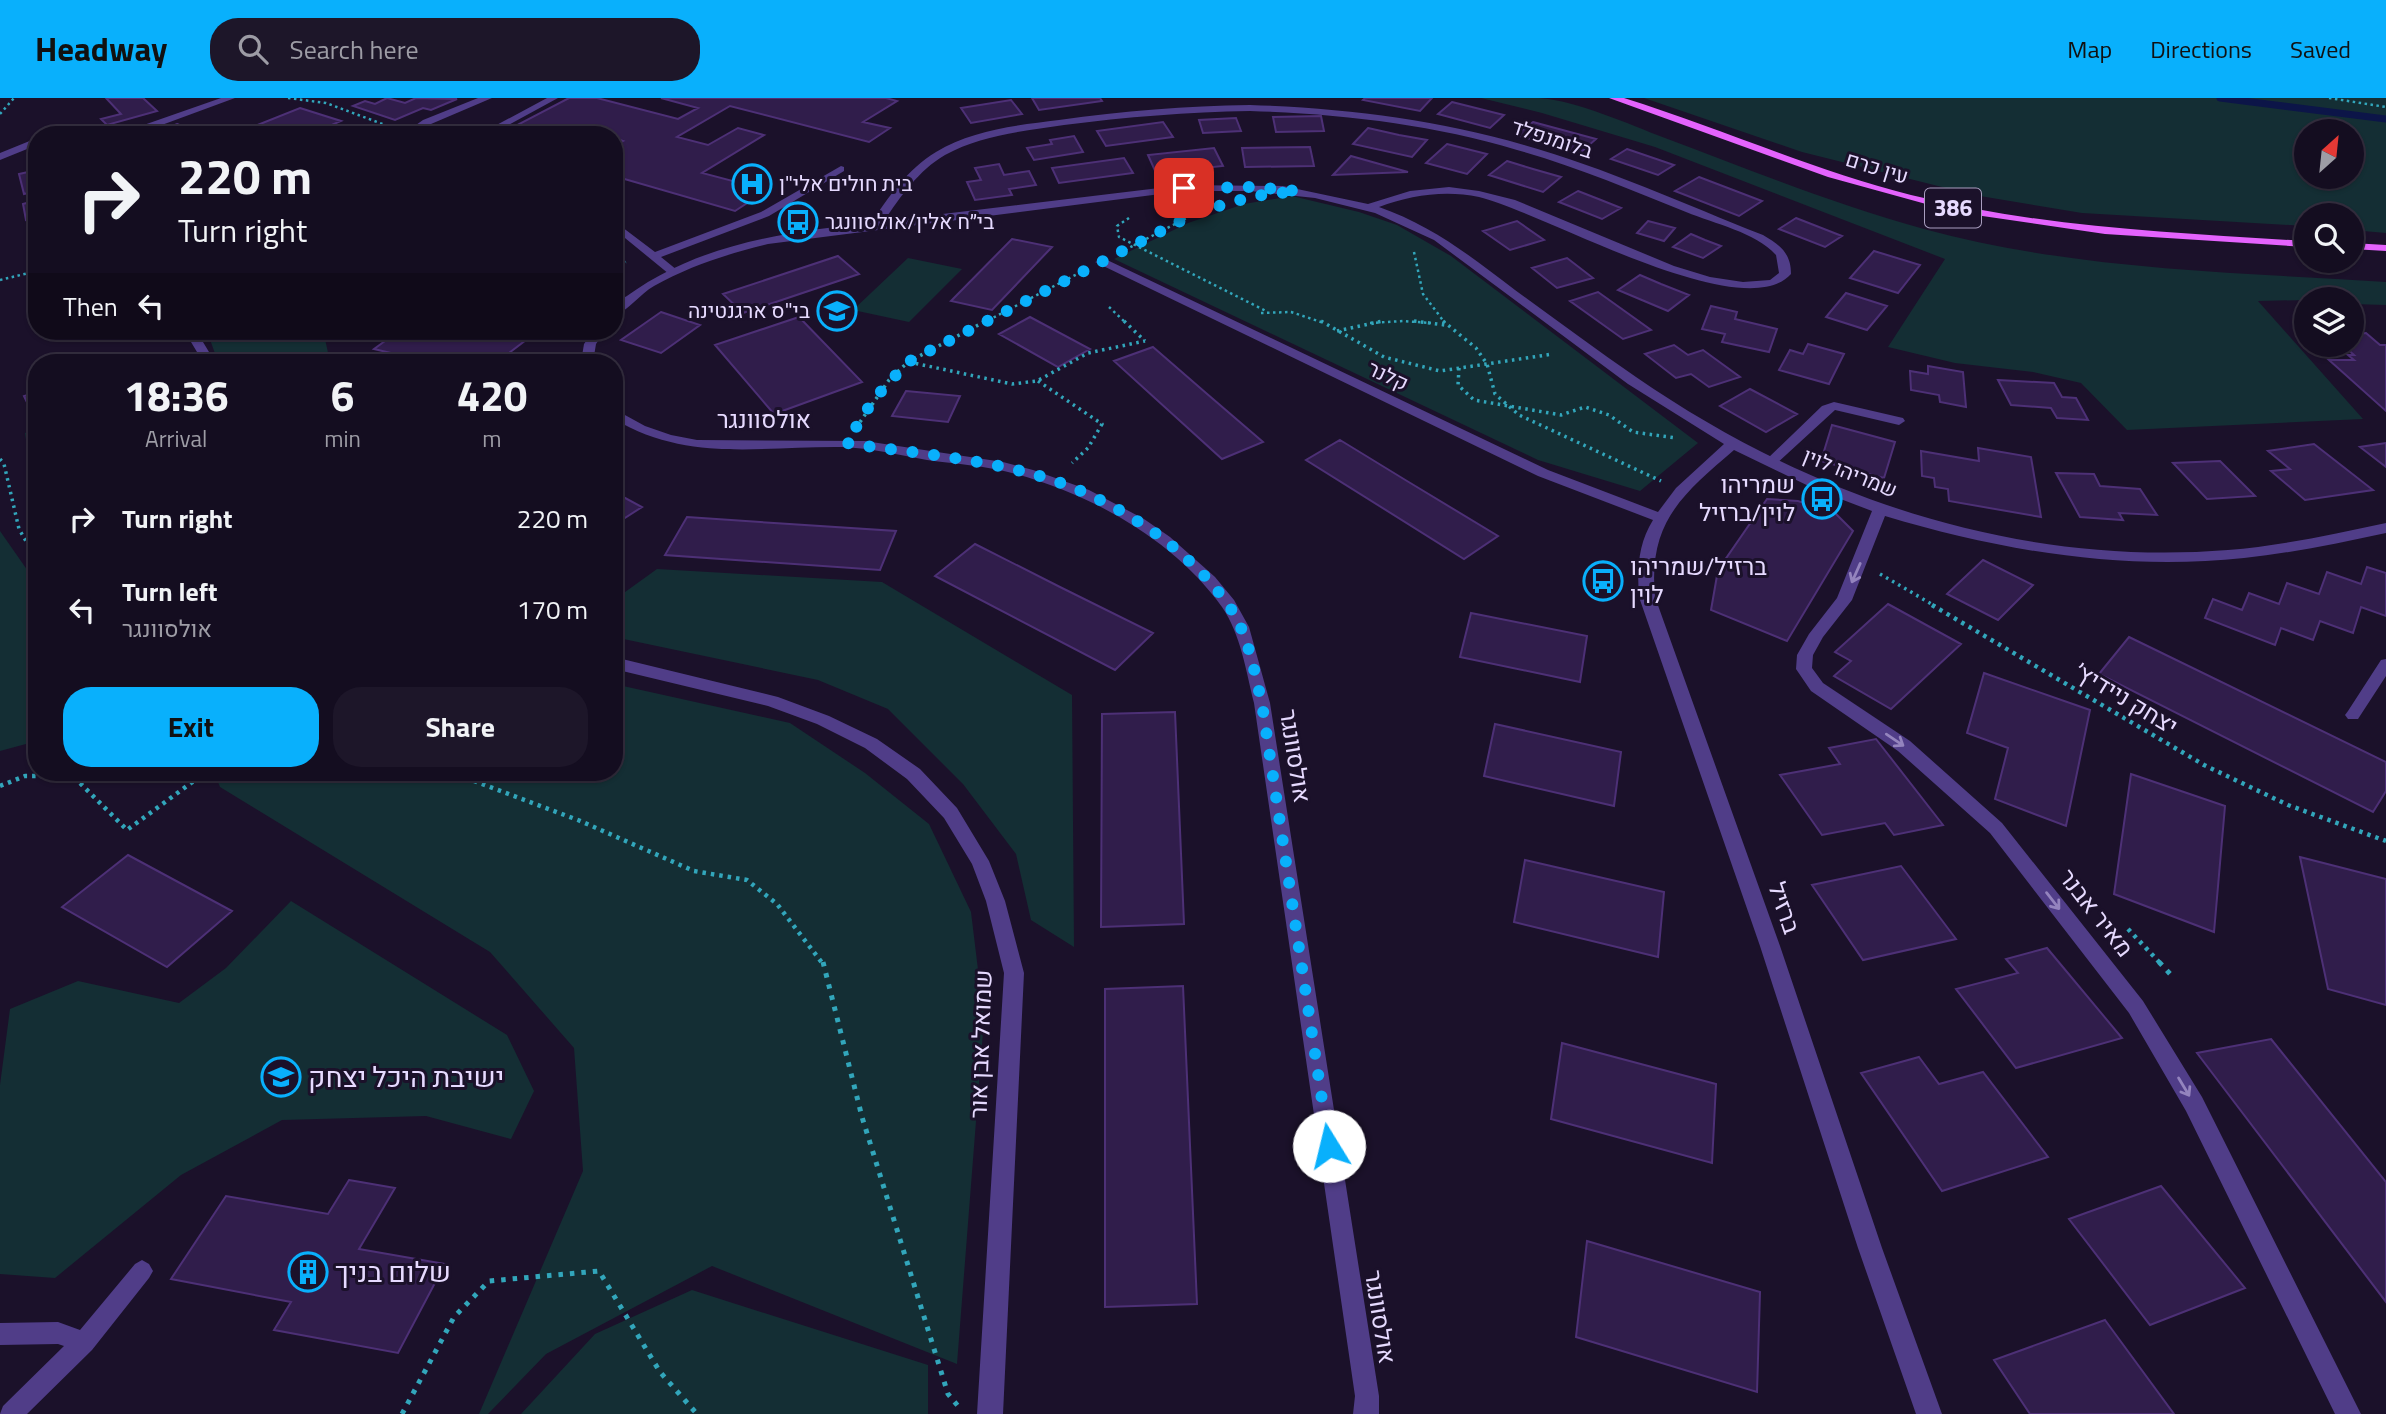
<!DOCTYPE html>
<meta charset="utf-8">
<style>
:root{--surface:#140d20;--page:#1d1629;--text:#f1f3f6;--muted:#9d9ca5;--line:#332d3e;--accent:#09b0fc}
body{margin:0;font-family:"Titillium Web",Heebo,sans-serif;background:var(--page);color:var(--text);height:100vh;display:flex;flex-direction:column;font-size:26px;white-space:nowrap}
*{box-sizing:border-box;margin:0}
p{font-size:23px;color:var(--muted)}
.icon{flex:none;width:38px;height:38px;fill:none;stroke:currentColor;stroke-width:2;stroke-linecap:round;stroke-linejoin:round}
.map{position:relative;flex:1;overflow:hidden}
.drawer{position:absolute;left:28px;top:256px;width:595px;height:427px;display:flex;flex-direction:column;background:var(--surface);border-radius:28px;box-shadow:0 2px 5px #0004,0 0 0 2px var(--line)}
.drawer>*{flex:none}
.guide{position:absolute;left:28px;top:28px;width:595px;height:214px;border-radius:28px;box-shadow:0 2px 5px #0004,0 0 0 2px var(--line);background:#140d20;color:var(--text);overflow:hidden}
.needle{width:46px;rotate:27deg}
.fabs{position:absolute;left:2294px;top:21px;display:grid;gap:14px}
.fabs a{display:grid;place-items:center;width:70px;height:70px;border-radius:50%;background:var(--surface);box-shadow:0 2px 5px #0004,0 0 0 2px var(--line);font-size:35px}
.pin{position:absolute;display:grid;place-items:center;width:60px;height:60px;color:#fff;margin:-30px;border-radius:14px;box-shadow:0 4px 10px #0006}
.me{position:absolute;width:77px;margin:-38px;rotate:351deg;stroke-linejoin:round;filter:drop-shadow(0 0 5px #0008)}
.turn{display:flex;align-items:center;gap:24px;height:147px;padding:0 35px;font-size:32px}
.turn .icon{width:91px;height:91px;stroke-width:2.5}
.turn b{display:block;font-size:49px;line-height:60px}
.then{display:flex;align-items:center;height:66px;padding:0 35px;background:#0003;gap:14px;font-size:26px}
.eta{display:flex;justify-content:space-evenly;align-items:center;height:119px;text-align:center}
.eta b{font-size:42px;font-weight:700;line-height:49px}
.cta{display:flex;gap:14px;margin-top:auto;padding:14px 35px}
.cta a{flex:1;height:80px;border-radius:28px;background:var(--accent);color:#111;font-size:28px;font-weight:700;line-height:80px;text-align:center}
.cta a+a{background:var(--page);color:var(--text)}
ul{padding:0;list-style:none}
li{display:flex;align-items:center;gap:21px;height:91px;padding:0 35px}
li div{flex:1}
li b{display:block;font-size:26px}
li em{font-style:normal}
header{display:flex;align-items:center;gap:42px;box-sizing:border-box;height:98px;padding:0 35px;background:var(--accent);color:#111}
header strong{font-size:33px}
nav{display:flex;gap:38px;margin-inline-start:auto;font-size:24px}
.search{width:490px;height:63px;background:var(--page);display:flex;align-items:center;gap:18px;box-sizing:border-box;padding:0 24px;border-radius:28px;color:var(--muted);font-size:26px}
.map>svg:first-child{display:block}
</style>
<header>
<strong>Headway</strong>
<div class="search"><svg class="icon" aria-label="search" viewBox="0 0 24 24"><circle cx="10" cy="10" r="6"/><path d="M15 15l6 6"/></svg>Search here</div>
<nav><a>Map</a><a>Directions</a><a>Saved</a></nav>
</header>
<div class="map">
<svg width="2386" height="1316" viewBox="0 0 2386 1316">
<rect width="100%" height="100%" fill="#1b112a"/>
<!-- green -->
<path fill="#142e34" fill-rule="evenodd" d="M1481,0C1500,0 1520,0 1539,0C1578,3 1628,26 1665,40C1750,72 1836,107 1924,131C2074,172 2232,174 2386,184V207L2352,206V201L2258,203L2363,321L2127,332L2081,285L2033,274L1955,265L1888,249L1945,161L1655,49L1542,15Z
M1644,0H2386V135L2352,132V117H2306V128L2082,115L1974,97L1802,54ZM2306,33H2352V79H2306Z
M1292,98L1359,114L1397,127L1451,158L1698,345L1640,393L1538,362L1114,161L1188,125L1244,106Z
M908,160L962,171L909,224L853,212Z
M207,233H335L325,241L330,264H218Z
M37,331V416L25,335Z
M0,433L37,486V643L0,653Z
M657,471L882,484L1072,597L1074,849L1031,822L1016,756L963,686L888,611L818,582L614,539V502Z
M614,586L790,625L865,675L929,726L971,814L984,921L957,1266L712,1168L546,1256L488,1316H479L583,1073L574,950L490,854L220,689L214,674H614Z
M291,803L507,937L534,993L511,1041L426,1018L282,1022L181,1077L55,1180L0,1176V987L10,911L78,883L179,905L226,870Z
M692,1192L928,1267V1316H521L595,1236Z"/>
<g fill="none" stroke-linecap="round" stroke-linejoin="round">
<!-- stream -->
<path stroke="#0c1548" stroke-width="7" d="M2220,0L2386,21"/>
</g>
<!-- building -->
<path fill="#301d4b" stroke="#4d3076" stroke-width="2" d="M106,0H143L157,13L107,27L101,21L121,16Z
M387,0L405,5L416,0L457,1L431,12L423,10L395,22L353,8L365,3L375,6Z
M569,0H597L678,21L698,10L661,0H886L897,3L863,24L890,30L869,44L730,8L677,39L708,47L738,30L764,37L702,75L767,92L735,113L614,78V48L623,43L614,40V37L592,34L587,37H498Z
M1032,0H1100L1102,3L1039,12Z
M1365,0H1432L1420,13L1363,2Z
M1011,2L1022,16L971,25L961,10Z
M1452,4L1504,17L1490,30L1438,16Z
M300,10L341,23L318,33L301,28L284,35L260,26Z
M1321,18L1324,33L1276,34L1273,19Z
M1236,20L1241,33L1203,35L1199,22Z
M1163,24L1173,39L1106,48L1097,33Z
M1533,24L1596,41L1580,55L1516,37Z
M177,26L197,34L190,37H150Z
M1368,30L1399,37L1427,42L1412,59L1353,46Z
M1074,38L1083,54L1034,62L1027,50L1052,46L1050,42Z
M1447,46L1487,56L1467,76L1426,65Z
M1310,49L1314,68L1245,69L1242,50Z
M1214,50L1223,68L1156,75L1148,57Z
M1627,51L1674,67L1658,77L1611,61Z
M1351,58L1408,74L1333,77Z
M1124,60L1133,75L1059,85L1052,70Z
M1507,63L1533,71L1561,79L1543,94L1489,77Z
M999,66L1004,77L1029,73L1036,87L1009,91L1012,97L975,102L967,84L981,82L975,70Z
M37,72V93L24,96L19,76Z
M1699,79L1762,103L1739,118L1675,93Z
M1578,93L1601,102L1621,110L1602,121L1559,104Z
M37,102V120L26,122L23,106Z
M1796,120L1842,138L1825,149L1779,131Z
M1517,123L1544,142L1510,152L1483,133Z
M1648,123L1675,130L1664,143L1637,135Z
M1691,136L1705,142L1721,148L1703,160L1673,149Z
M1012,141L1052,149L992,212L951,203Z
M1874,153L1920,167L1898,195L1850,180Z
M838,158L859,176L743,215L723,196Z
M1567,160L1593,180L1557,190L1532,170Z
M1640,177L1661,186L1689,197L1668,213L1618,192Z
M1598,194L1651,232L1623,241L1570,203Z
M1846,195L1887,208L1867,232L1826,219Z
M1711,208L1737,214L1735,221L1777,231L1769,254L1722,244L1725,236L1702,231Z
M661,214L700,227L661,255L621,242Z
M799,219L862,284L774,316L715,247Z
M1030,219L1090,251L1058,269L999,236Z
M361,233H508L503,237L526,242L497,264H467L450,260L444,264H404L389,260L395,256L374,251L385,243L356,236Z
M2366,235L2380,247H2386V313L2329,262H2354L2348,257H2354L2343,247H2352V236Z
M1808,246L1844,256L1829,286L1779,272L1790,252L1803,256Z
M1674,247L1688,257L1703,252L1740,279L1709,289L1691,276L1676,280L1645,256Z
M1153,249L1206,295L1263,344L1222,361L1114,263Z
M1928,268L1963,274L1966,309L1940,304L1939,297L1911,292L1910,273L1928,276Z
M1998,282L2054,285L2062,299L2076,300L2088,322L2057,320L2051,310L2011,307Z
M1750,291L1797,316L1766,334L1720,308Z
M906,293L960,298L948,324L892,318Z
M37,294V323H36L24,298Z
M1832,327L1895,344L1884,380L1821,363Z
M1340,342L1407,383L1498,438L1464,461L1306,362Z
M2386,345V369L2360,349Z
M2314,346L2373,392L2305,402L2271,373L2290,371L2268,353Z
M1978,350L2031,359L2041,419L1949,403L1948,391L1935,389L1934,380L1922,378L1921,353L1979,363Z
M2220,363L2255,398L2207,401L2173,365Z
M2056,375L2094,376L2100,388L2140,391L2157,417L2119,415L2123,422L2080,419Z
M614,394L642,409L614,427Z
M1767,401L1798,403L1835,415L1853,433L1787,543L1711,512L1718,472Z
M687,419L774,425L896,433L880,472L665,457Z
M975,446L1060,489L1153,535L1115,572L935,478Z
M1983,462L2033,487L1998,522L1947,496Z
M2367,469L2386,475V518L2361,509L2353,535L2320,523L2313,542L2281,530L2275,547L2205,520L2213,501L2242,512L2249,495L2279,506L2287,485L2319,496L2327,474L2361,486Z
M1888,506L1961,546L1891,611L1834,578L1851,563L1835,554Z
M1471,515L1587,538L1580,584L1460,559Z
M2129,539L2386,664V693L2373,714L2099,576Z
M1984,575L2090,612L2066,728L1995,701L2008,650L1967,635Z
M1175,614L1184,826L1101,829L1102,616Z
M1495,626L1621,654L1614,708L1484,678Z
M1876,641L1943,727L1894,737L1885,725L1822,737L1780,677L1840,666L1829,650Z
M2131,676L2225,708L2214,834L2114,796Z
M128,757L232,813L167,869L62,809Z
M2300,759L2386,781V907L2328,891Z
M1525,762L1664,794L1658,859L1514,824Z
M1901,768L1956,841L1863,862L1812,787Z
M2047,850L2122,940L2016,970L1956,891L2018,875L2006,861Z
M1183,888L1197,1206L1105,1209V891Z
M2271,941L2386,1084V1204L2197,955Z
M1562,945L1716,986L1712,1065L1551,1021Z
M1919,959L1939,986L1983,974L2048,1059L1942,1093L1861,975Z
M349,1082L395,1090L359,1151L445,1166L398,1255L274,1232L291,1204L171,1181L226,1098L328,1116Z
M2161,1088L2245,1190L2150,1227L2069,1121Z
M1587,1143L1760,1194L1757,1294L1576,1239Z
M2105,1222L2174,1316H2030L1994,1262Z"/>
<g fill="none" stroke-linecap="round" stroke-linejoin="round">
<!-- path-far3 -->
<path stroke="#32a6bb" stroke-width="2.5" stroke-dasharray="2.5 3.5" stroke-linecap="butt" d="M288,0L326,5L388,28
M2329,0L2386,9
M0,16L14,0
M1129,120L1117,128L1119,139L1266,213
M1125,152L1198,114
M1414,154L1423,196L1445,225
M614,167L626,164
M0,182L37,173
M1109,209L1126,225
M1261,215L1291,214L1324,225
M983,225L1083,173
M1370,225L1403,223L1431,225"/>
<!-- path-far2 -->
<path stroke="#32a6bb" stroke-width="3.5" stroke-dasharray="2.5 4.5" stroke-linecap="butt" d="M1124,223L1145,243
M1321,223L1384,259L1440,273L1553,256
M1414,223L1445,227
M1443,223L1476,250L1487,266L1495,296L1519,317L1661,383
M1337,233L1383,223
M909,264L1012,286L1037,283L1088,255L1145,243
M1459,270L1458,287L1474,302L1561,317L1585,309L1609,317L1633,334L1676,340
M1038,283L1102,326L1088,350L1072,365
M860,324L889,282L908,264L986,223
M0,361L4,366L19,431L37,462
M1880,476L1935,508"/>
<!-- path-far1 -->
<path stroke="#32a6bb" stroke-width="4.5" stroke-dasharray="3.5 5" stroke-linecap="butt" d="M1932,507L2204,667L2288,707L2386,743
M450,674L578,722L694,773L747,782L777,806L823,866
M0,688L25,678H73L127,732L206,674
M2128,831L2161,866"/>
<!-- path -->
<path stroke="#32a6bb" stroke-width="5" stroke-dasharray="4.5 7" stroke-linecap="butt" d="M823,864L862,1019L948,1296L958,1308
M2159,864L2173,879
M402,1316L454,1219L489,1183L599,1173L660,1274L697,1316"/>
<!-- lane -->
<path fill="#503d88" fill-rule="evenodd" d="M547,0H558L490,37H478Z
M841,68L844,69V73L769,118L661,159L677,172V176H669L614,131V123L655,154L761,114Z
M614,196L630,200L632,202L626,205L614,202Z
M1834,304L1903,320L1905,323L1899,327L1835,312L1775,367H1767V361L1822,308Z
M2386,561V578L2358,621H2348L2345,617L2348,613L2381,562Z
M142,1162L149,1166L153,1173L149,1180L92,1252L27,1316H0L3,1308L64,1248L58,1246L0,1247V1225L58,1224L80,1232L135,1166Z"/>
<!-- street -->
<path fill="#503d88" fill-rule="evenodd" d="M221,0H235L140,35L51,37L66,32L138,29Z
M478,0H492L431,26L414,37H402L423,22Z
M1250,7C1343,10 1434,21 1524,47C1606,70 1684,106 1763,137C1780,147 1791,155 1791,176C1743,230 1542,114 1479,99C1445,92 1411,97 1379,109C1431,127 1472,159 1515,192C1555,221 1595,251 1636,279C1810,399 2015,469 2228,452C2281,448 2334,436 2386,425V435C2339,445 2292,455 2244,460C2121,473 2002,453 1885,418L1852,502L1823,539L1813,557L1812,570L1823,585L1910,643L2002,725L2143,903L2202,999L2361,1316H2335L2186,1013L2129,915L1990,735L1898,653L1811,593L1796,571L1797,557L1809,536L1837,500L1872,413L1817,392L1734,352C1682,397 1648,424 1655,499L1780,848L1882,1150L1942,1316H1916L1858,1150L1760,848L1639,499C1637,471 1638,446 1653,422L1538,378L1095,164L1105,161L1548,372L1658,414L1676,390L1724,346L1628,286L1434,142L1375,115L1315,100L1250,93H1184L768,146C727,156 690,168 654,188C640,196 629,212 614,218V208C689,147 778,135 871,125C889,98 908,71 936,54C972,32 1018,27 1059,22C1123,13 1186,8 1250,7ZM1250,13C1341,16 1430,26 1517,52C1575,68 1631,92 1686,114C1715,126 1755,134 1776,157L1779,175L1770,182L1743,184L1710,179L1674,168L1515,102L1479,93L1449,89L1410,93L1368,106L1283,88L1184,87L884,123C900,99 919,72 945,57C981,37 1024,33 1064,27C1126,19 1188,14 1250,13Z
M37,40V47L0,62V55Z
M189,233H201L203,244L215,264H203L191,244Z
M593,233H605L596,246L593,264H581L584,246Z
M614,311L645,328L671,337L697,342L865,343L1003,364L1033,372L1089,392L1144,421L1170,439L1215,479L1234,502L1249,529L1270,605L1379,1298V1316H1353L1355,1298L1254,605C1246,573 1241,537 1222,509C1175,443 1093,397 1016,376C987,368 956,366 927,362C899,357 871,350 842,349C761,348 688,365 614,321Z
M614,559L778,599L829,618L877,641L920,671L957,710L989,763L1005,803L1024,875L1003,1316H977L1004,875L986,803L972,766L944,720L907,681L865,650L817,626L768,608L614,571Z"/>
<!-- primary -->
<path fill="#e463fd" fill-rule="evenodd" d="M1609,0H1624C1720,30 1813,72 1911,97C2040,129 2173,135 2306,143V149L2105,136L1955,114L1828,79Z
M2352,145L2386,147V153L2352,151Z"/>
</g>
<!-- one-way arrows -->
<defs><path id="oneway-shaft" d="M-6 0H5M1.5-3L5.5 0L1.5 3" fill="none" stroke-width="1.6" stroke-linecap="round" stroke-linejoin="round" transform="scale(1.75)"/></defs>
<g stroke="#9484be">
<use href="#oneway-shaft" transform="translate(1856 475) rotate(114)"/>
<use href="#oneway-shaft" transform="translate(1895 642) rotate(34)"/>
<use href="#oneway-shaft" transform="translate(2053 803) rotate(52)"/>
<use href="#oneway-shaft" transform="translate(2184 989) rotate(59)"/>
</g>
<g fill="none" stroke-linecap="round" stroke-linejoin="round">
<!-- route -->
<path stroke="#09b0fc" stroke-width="12" stroke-dasharray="0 21.6" d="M1184,90L1254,89L1298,93L1254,98L1198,114L908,264L874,301L846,345C905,354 967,359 1025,374C1101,393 1181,442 1227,505C1248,534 1254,572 1262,606L1329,1048"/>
</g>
<!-- icons -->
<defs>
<g id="hospital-ring" transform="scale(2.0125)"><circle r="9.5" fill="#1b112a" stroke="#09b0fc" stroke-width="1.5"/><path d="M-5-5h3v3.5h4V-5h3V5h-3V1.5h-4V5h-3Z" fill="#09b0fc"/></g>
<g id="bus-ring" transform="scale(2.0125)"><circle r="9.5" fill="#1b112a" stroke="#09b0fc" stroke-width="1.5"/><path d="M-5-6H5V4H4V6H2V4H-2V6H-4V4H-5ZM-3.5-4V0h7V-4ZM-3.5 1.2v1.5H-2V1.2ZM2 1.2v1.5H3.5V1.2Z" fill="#09b0fc"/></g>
<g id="school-ring" transform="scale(2.0125)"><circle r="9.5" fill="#1b112a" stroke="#09b0fc" stroke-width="1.5"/><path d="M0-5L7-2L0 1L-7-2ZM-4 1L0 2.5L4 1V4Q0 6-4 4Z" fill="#09b0fc"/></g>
<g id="building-ring" transform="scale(2.0125)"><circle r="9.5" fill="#1b112a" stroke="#09b0fc" stroke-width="1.5"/><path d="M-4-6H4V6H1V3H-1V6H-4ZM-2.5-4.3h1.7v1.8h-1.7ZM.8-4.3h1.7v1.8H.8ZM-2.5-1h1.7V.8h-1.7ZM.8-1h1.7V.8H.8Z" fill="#09b0fc"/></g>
</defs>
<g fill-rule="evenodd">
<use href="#hospital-ring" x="752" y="86"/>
<use href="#bus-ring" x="798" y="124"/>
<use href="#school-ring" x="837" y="213"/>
<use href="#bus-ring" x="1822" y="401"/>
<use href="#bus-ring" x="1603" y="483"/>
<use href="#school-ring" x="281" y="979"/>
<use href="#building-ring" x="308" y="1174"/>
</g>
<g text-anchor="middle" stroke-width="6" stroke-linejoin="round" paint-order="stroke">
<!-- far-street labels -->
<g font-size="21" fill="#e6daff" stroke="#1b112a">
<text transform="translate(1552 41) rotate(18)" y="7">בלומנפלד</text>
<text transform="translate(1877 70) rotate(17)" y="7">עין כרם</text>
<text transform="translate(1388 278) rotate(25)" y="7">קלנר</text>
<text transform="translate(1850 375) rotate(22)" y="7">שמריהו לוין</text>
</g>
<!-- far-poi labels -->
<g font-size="21" fill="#e6daff" stroke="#1b112a" text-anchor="start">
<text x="779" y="93">בית חולים אלי"ן</text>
<text x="825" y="131">בי״ח אלין/אולסוונגר</text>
<text x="810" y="220" text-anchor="end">בי"ס ארגנטינה</text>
</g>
<!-- shield labels -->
<rect fill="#1b112a" stroke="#a99ebf" stroke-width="2" x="1925" y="90.5" width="56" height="39" rx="5"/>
<g font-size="23" font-weight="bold" fill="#e6daff">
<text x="1953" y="118">386</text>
</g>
<!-- street labels -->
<g font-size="24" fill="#e6daff" stroke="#1b112a">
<text x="764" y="330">אולסוונגר</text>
<text transform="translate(2126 601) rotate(31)" y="8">יצחק ניידיץ׳</text>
<text transform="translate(1295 658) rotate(81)" y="8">אולסוונגר</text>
<text transform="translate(1784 810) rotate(71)" y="8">ברזיל</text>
<text transform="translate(2096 815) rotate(52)" y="8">מאיר אבנר</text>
<text transform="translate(981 946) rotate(-88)" y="8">שמואל אבן אור</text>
<text transform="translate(1380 1219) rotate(81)" y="8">אולסוונגר</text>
</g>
<!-- poi labels -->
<g font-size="24" fill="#e6daff" stroke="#1b112a" text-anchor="end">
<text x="1795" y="395">שמריהו<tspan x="1795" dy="28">לוין/ברזיל</tspan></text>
<text x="1630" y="477" text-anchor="start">ברזיל/שמריהו<tspan x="1630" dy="28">לוין</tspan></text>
</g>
<!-- near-poi labels -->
<g font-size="28" fill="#e6daff" stroke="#1b112a" text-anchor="start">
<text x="308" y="989">ישיבת היכל יצחק</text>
<text x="335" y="1184">שלום בניך</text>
</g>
</g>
</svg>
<div class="fabs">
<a><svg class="needle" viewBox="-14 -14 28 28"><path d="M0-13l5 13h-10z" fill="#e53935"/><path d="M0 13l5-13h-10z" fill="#9d9ca5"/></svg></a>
<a><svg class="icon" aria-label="search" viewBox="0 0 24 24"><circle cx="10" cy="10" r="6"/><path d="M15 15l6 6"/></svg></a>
<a><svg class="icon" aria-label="layers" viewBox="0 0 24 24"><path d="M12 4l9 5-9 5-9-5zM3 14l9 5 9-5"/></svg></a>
</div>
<div class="pin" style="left:1184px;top:90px;background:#d93025"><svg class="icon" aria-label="arrive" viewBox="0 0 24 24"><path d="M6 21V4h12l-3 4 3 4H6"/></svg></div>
<svg class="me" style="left:1329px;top:1048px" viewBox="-20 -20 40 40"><circle r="19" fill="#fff"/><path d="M0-13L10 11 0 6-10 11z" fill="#09b0fc"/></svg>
<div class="guide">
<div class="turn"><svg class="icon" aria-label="right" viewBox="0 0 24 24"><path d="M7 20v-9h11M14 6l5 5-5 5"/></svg><div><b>220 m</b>Turn right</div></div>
<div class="then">Then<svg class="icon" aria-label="left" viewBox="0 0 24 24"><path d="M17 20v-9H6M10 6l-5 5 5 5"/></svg></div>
</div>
<section class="drawer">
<div class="eta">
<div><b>18:36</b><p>Arrival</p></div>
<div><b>6</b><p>min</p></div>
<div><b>420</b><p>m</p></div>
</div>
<ul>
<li><svg class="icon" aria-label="right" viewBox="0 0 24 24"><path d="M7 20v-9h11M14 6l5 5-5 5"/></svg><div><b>Turn right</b></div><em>220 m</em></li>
<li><svg class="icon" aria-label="left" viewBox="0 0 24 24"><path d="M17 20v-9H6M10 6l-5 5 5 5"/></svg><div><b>Turn left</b><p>אולסוונגר</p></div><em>170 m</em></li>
</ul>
<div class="cta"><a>Exit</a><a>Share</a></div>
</section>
</div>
